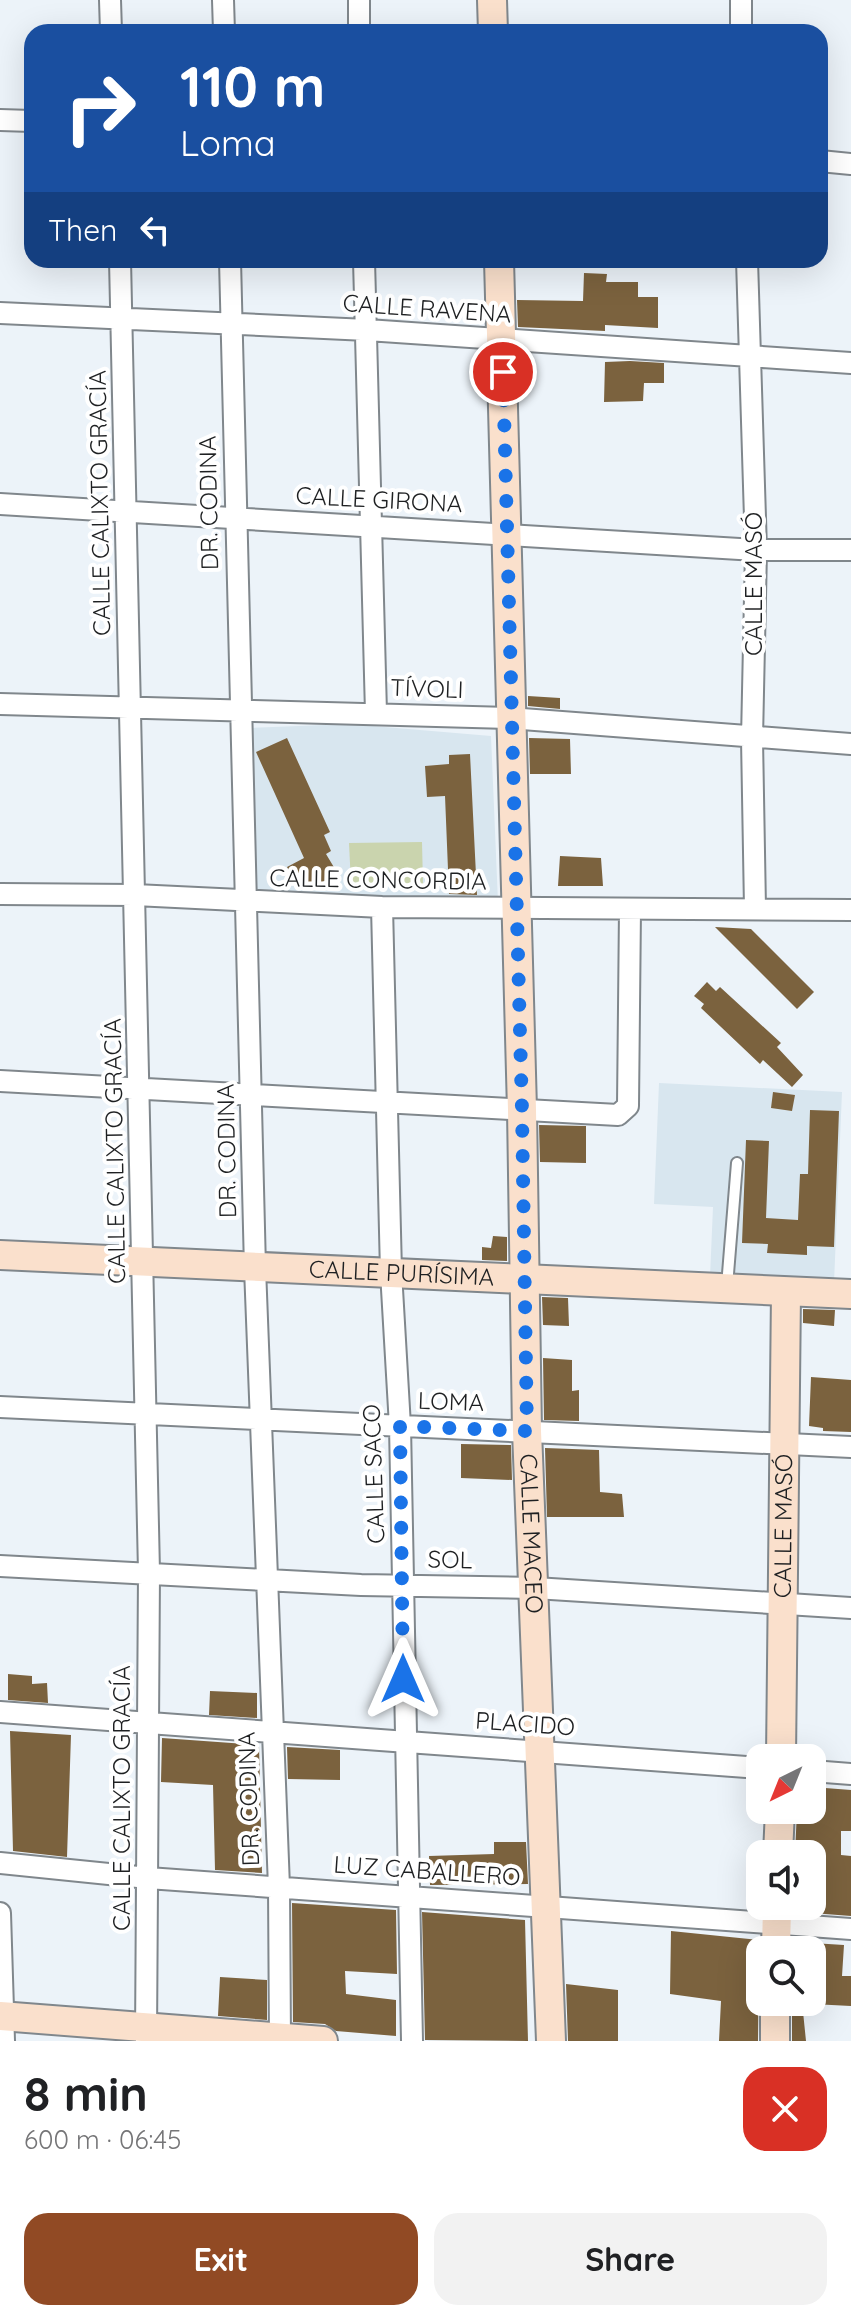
<!DOCTYPE html>
<meta charset="utf-8">
<style>
:root{--surface:#fff;--page:#f2f2f2;--text:#202124;--muted:#757577;--accent:#914a24}
body{margin:0;font-family:Quicksand,sans-serif;background:var(--page);color:var(--text);height:100vh;display:flex;flex-direction:column;font-size:30px;white-space:nowrap}
*{box-sizing:border-box;margin:0}
p{font-size:26px;color:var(--muted)}
.icon{flex:none;width:44px;height:44px;fill:none;stroke:currentColor;stroke-width:2;stroke-linecap:round;stroke-linejoin:round}
.map{position:relative;height:2041px;overflow:hidden}
.panel{display:flex;flex-direction:column;background:var(--surface);flex:1}
.panel>*{flex:none}
.guide{position:absolute;left:24px;top:24px;width:804px;height:244px;border-radius:24px;box-shadow:0 8px 32px #0002;background:#1a4fa0;color:#fff;overflow:hidden}
.needle{width:52px;rotate:223deg}
.fabs{position:absolute;left:746px;top:1744px;display:grid;gap:16px}
.fabs a{display:grid;place-items:center;width:80px;height:80px;border-radius:16px;background:var(--surface);box-shadow:0 8px 32px #0002;font-size:40px}
.pin{position:absolute;display:grid;place-items:center;width:68px;height:68px;color:#fff;margin:-34px;border:4px solid #fff;border-radius:50%;box-shadow:0 2px 8px #0007}
.me{position:absolute;width:88px;margin:-44px;rotate:0deg;stroke-linejoin:round;filter:drop-shadow(0 0 6px #0008)}
.turn{display:flex;align-items:center;gap:28px;height:168px;padding:0 24px;font-size:36px}
.turn .icon{width:104px;height:104px;stroke-width:2.5}
.turn b{display:block;font-size:56px;line-height:68px}
.then{display:flex;align-items:center;height:76px;padding:0 24px;background:#0003;gap:16px;font-size:30px}
.round{display:grid;place-items:center;flex:none;width:84px;height:84px;border-radius:24px;background:var(--page)}
.head{display:flex;align-items:center;justify-content:space-between;height:136px;padding:0 24px}
h1{font-size:48px;font-weight:800;line-height:60px}
.cta{display:flex;gap:16px;margin-top:auto;padding:16px 24px}
.cta a{flex:1;height:92px;border-radius:24px;background:var(--accent);color:#fff;font-size:32px;font-weight:800;line-height:92px;text-align:center}
.cta a+a{background:var(--page);color:var(--text)}
.map>svg:first-child{display:block}
</style>
<div class="map">
<svg width="851" height="2041" viewBox="0 0 851 2041">
<rect width="100%" height="100%" fill="#ecf3f9"/>
<!-- built -->
<path fill="#d8e6ef" d="M349,724L491,736L498,902L257,897L250,728Z
M659,1083L842,1092L834,1283L710,1277L713,1207L654,1204Z"/>
<!-- green -->
<path fill="#cad4ae" d="M422,842L423,884H351L349,843Z"/>
<!-- building -->
<path fill="#7b623e" d="M584,273L607,274L606,282H638V297H658V328L605,325V331L518,327L517,300L583,301Z
M630,361L664,363V383H644L643,401L604,402L605,362Z
M528,696L560,698V709L528,706Z
M287,738L330,832L324,835L331,851L326,854L338,874L307,890H299L287,867L304,858L256,752Z
M529,738L570,739L571,774H530Z
M470,754L477,895L449,894L445,796L427,797L425,766L449,764V755Z
M560,856L601,858L603,886H558Z
M715,927L751,929L814,992L797,1009Z
M707,982L716,991L720,987L781,1043L777,1047L803,1075L792,1087L763,1060L760,1064L701,1008L704,1004L694,996Z
M773,1092L795,1095L792,1111L771,1108Z
M810,1110L839,1111L834,1247L807,1246V1255L767,1253L768,1244L742,1243L746,1140L769,1141L766,1218L798,1220L800,1174H808Z
M539,1125L586,1126V1163L540,1162Z
M493,1236L507,1237V1261L482,1260V1247L491,1248Z
M542,1297L568,1298L569,1326L543,1325Z
M803,1309L835,1310L834,1326L803,1323Z
M543,1358L572,1360V1391L579,1390V1421L544,1420Z
M811,1377L851,1380V1432L823,1431V1428L809,1426Z
M461,1444L511,1445L512,1480L461,1478Z
M545,1448L599,1450L600,1492L622,1494L624,1517H547Z
M8,1674L32,1676V1684L47,1683L48,1703L8,1700Z
M210,1691L257,1693V1718L209,1715Z
M10,1731L71,1735L67,1857L13,1851Z
M162,1738L259,1745L262,1873L215,1870L213,1785L161,1782Z
M287,1747L340,1750V1780L288,1779Z
M812,1787L851,1790V1831H841V1855L851,1856V1916L812,1913V1854H795L797,1810H812Z
M494,1842H526L528,1884L430,1885L429,1856L494,1854Z
M292,1903L396,1910L397,1974L345,1971L346,1994L396,2000V2036L336,2031L325,2024L293,2022Z
M422,1912L525,1920L528,2041L425,2040Z
M671,1931L759,1940L758,2041H719L721,2001L670,1994Z
M812,1943L844,1945L842,1976H851V2006L812,2004Z
M220,1977L267,1980V2020L218,2016Z
M566,1984L618,1990V2041H568Z
M792,2002H802L806,2041H792Z"/>
<g fill="none" stroke-linecap="round" stroke-linejoin="round">
<!-- lane casing -->
<g stroke="#80878c" stroke-width="14">
<path id="lane" d="M727,1286L737,1163"/>
</g>
<!-- street casing -->
<g stroke="#80878c" stroke-width="24">
<path id="street" d="M110,0L111,32
M223,0L224,32
M359,0V32
M741,0V32
M0,120L32,121
M820,161L851,164
M120,260L149,1572L146,2040
M230,260L255,1268L279,1887L280,2041
M364,260L376,713
M747,260L756,550L752,739L755,908
M0,313L367,330L851,363
M0,504L756,550H851
M0,704L509,718L851,744
M0,894L135,895L382,907L851,910
M382,907L391,1272L400,1426L412,2041
M0,1081L618,1115L628,1106L630,909
M0,1407L851,1447
M0,1566L361,1585L535,1588L851,1608
M0,1712C253,1733 507,1747 760,1768
M812,1771L851,1774
M0,1863L148,1878L851,1929
M0,1913L4,2041"/>
</g>
<!-- secondary casing -->
<g stroke="#80878c" stroke-width="32">
<g id="secondary">
<path d="M492,0L493,32"/>
<path id="s1" d="M499,260L522,1110L527,1431L551,2041"/>
<path id="s2" d="M0,1255L851,1294"/>
<path id="s3" d="M781,1758L786,1292"/>
<path d="M778,1854L780,1810"/>
<path d="M776,1950L777,1906"/>
<path d="M0,2016L323,2041"/>
<path d="M775,2041V2002"/>
</g>
</g>
<!-- lane -->
<use href="#lane" stroke="#fff" stroke-width="10"/>
<!-- street -->
<use href="#street" stroke="#fff" stroke-width="20"/>
<!-- secondary -->
<use href="#secondary" stroke="#fae0cc" stroke-width="28"/>
</g>
<g fill="none" stroke-linecap="round" stroke-linejoin="round">
<!-- route -->
<path stroke="#1a73e8" stroke-width="14" stroke-dasharray="0 25.2" d="M403,1679L400,1426L527,1431L522,1110L503,372"/>
</g>
<g text-anchor="middle" stroke-width="8" stroke-linejoin="round" paint-order="stroke">
<!-- street labels -->
<g font-size="24" fill="#1e2022" stroke="#fff">
<text transform="translate(427 309) rotate(4)" y="8">CALLE RAVENA</text>
<text transform="translate(379 500) rotate(3)" y="8">CALLE GIRONA</text>
<text transform="translate(100 503) rotate(-91)" y="8">CALLE CALIXTO GRACÍA</text>
<text transform="translate(209 503) rotate(-91)" y="8">DR. CODINA</text>
<text transform="translate(754 584) rotate(-90)" y="8">CALLE MASÓ</text>
<text transform="translate(427 689) rotate(2)" y="8">TÍVOLI</text>
<text transform="translate(378 880) rotate(1)" y="8">CALLE CONCORDIA</text>
<text transform="translate(115 1151) rotate(-91)" y="8">CALLE CALIXTO GRACÍA</text>
<text transform="translate(227 1151) rotate(-91)" y="8">DR. CODINA</text>
<text dy="8" stroke="none"><textPath href="#s2" startOffset="402">CALLE PURÍSIMA</textPath></text>
<text transform="translate(451 1402) rotate(2)" y="8">LOMA</text>
<text transform="translate(374 1474) rotate(-92)" y="8">CALLE SACO</text>
<text dy="8" stroke="none"><textPath href="#s3" startOffset="232">CALLE MASÓ</textPath></text>
<text dy="8" stroke="none"><textPath href="#s1" startOffset="1274">CALLE MACEO</textPath></text>
<text transform="translate(450 1560) rotate(1)" y="8">SOL</text>
<text transform="translate(525 1724) rotate(4)" y="8">PLACIDO</text>
<text transform="translate(122 1798) rotate(-90)" y="8">CALLE CALIXTO GRACÍA</text>
<text transform="translate(249 1799) rotate(-92)" y="8">DR. CODINA</text>
<text transform="translate(427 1871) rotate(4)" y="8">LUZ CABALLERO</text>
</g>
</g>
</svg>
<div class="fabs">
<a><svg class="needle" viewBox="-14 -14 28 28"><path d="M0-13l5 13h-10z" fill="#e53935"/><path d="M0 13l5-13h-10z" fill="#757577"/></svg></a>
<a><svg class="icon" aria-label="sound" viewBox="0 0 24 24"><path d="M4 9h4l5-4v14l-5-4H4zM17 9q2 3 0 6"/></svg></a>
<a><svg class="icon" aria-label="search" viewBox="0 0 24 24"><circle cx="10" cy="10" r="6"/><path d="M15 15l6 6"/></svg></a>
</div>
<div class="pin" style="left:503px;top:372px;background:#d93025"><svg class="icon" aria-label="arrive" viewBox="0 0 24 24"><path d="M6 21V4h12l-3 4 3 4H6"/></svg></div>
<svg class="me" style="left:403px;top:1679px" viewBox="-20 -20 40 40"><path d="M0-17L14 15 0 8-14 15z" fill="#1a73e8" stroke="#fff" stroke-width="4"/></svg>
<div class="guide">
<div class="turn"><svg class="icon" aria-label="right" viewBox="0 0 24 24"><path d="M7 20v-9h11M14 6l5 5-5 5"/></svg><div><b>110 m</b>Loma</div></div>
<div class="then">Then<svg class="icon" aria-label="left" viewBox="0 0 24 24"><path d="M17 20v-9H6M10 6l-5 5 5 5"/></svg></div>
</div>
</div>
<section class="panel">
<div class="head"><div><h1>8 min</h1><p>600 m · 06:45</p></div><a class="round" style="background:#d93025;color:#fff"><svg class="icon" aria-label="close" viewBox="0 0 24 24"><path d="M6 6l12 12M18 6L6 18"/></svg></a></div>
<div class="cta"><a>Exit</a><a>Share</a></div>
</section>
